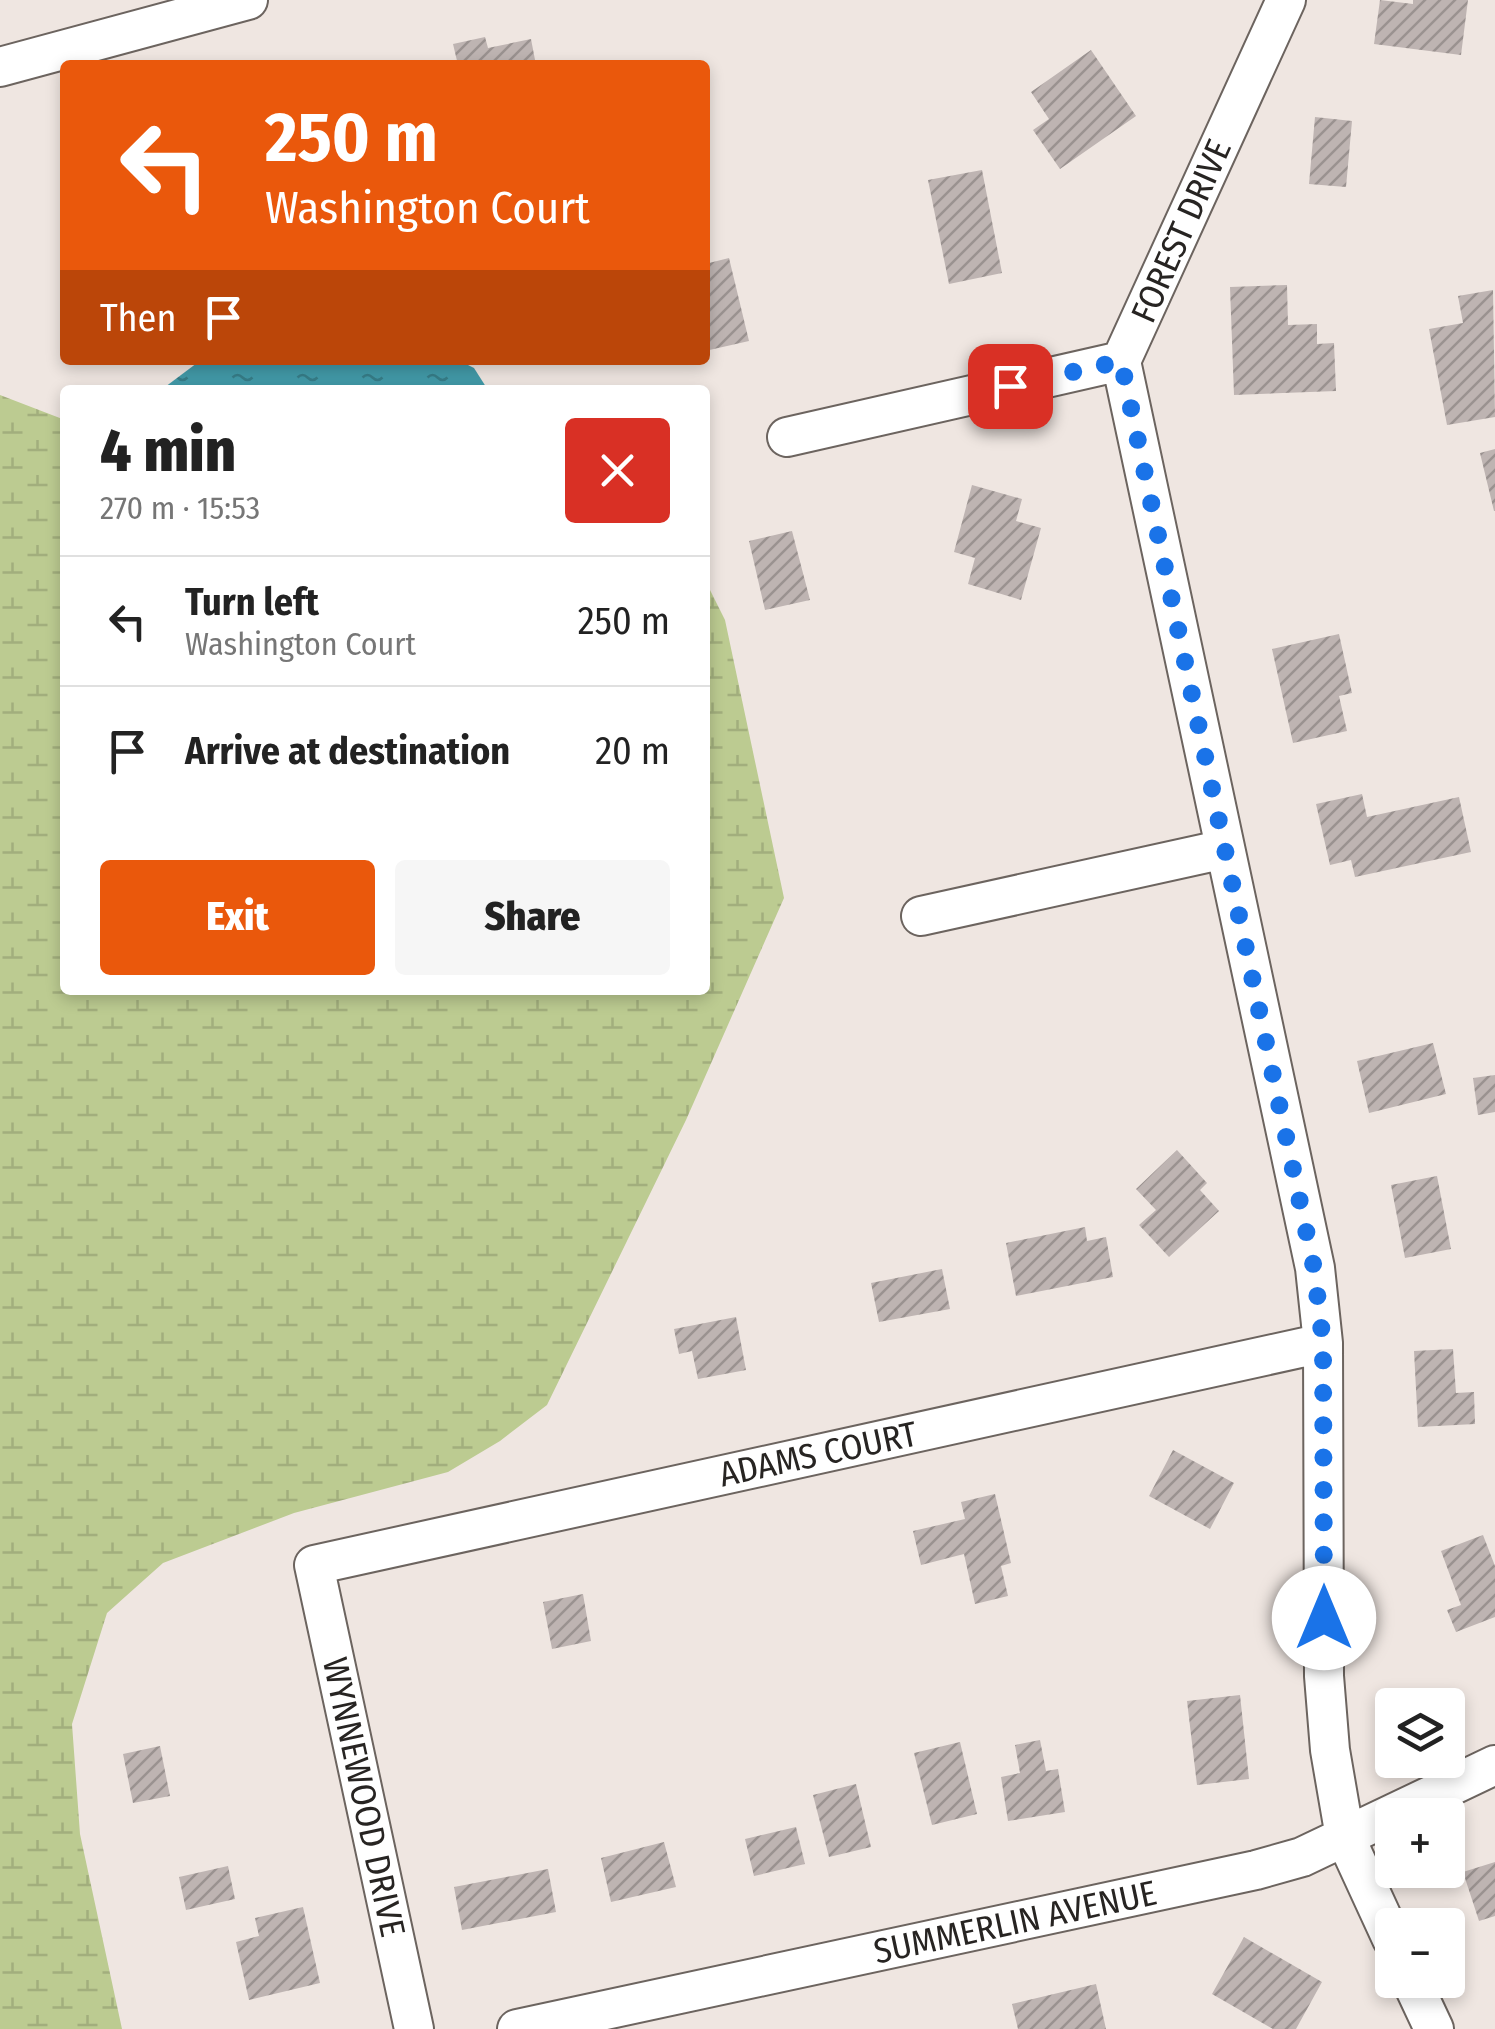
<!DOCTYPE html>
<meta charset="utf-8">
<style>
:root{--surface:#fff;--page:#f6f6f6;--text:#222;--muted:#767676;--line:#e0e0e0;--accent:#ea580c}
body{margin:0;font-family:"Fira Sans Condensed",sans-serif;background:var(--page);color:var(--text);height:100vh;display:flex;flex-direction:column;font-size:38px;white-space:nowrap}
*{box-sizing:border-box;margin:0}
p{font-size:32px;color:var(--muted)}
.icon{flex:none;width:55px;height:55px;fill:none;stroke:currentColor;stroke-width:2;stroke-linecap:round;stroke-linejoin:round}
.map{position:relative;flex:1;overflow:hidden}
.side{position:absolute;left:60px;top:385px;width:650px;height:610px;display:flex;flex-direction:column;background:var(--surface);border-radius:10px;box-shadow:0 5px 15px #0003}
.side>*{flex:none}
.top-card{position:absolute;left:60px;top:60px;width:650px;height:305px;border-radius:10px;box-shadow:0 5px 15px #0003;background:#ea580c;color:#fff;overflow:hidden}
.tools{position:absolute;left:1375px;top:1688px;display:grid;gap:20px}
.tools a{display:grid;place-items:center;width:90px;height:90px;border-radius:10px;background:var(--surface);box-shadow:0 5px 15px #0003;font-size:50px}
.pin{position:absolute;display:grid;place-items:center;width:85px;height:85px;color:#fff;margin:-42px;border-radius:20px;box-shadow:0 5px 15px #0006}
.me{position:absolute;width:110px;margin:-55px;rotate:0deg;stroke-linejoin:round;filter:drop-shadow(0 0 8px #0008)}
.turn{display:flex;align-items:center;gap:35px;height:210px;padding:0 40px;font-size:45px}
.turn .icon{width:130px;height:130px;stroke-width:2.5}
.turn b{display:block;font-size:70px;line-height:85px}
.then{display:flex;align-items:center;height:95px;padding:0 40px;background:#0003;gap:20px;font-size:38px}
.round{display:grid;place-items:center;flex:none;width:105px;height:105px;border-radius:10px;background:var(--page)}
.overview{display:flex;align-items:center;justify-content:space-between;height:170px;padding:0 40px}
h1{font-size:60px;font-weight:800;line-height:75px}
.action{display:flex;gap:20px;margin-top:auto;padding:20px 40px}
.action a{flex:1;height:115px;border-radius:10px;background:var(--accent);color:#fff;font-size:40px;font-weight:800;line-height:115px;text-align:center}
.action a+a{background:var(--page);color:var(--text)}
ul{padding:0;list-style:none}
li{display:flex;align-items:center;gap:30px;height:130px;padding:0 40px;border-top:2px solid var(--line)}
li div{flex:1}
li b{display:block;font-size:38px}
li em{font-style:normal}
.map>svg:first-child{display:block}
</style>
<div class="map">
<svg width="1495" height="2029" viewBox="0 0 1495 2029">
<defs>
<pattern id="wetland-marsh" width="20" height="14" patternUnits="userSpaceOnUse" patternTransform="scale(2.5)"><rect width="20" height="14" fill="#bccb91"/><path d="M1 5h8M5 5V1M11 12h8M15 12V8" fill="none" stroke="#a2ae7d"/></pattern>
<pattern id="water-ripples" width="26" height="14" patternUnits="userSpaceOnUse" patternTransform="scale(2.5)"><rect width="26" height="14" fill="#429aa8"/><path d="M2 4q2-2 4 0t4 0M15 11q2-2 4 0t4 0" fill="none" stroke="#377d88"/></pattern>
<pattern id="building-hatch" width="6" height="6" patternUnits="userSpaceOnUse" patternTransform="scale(2.5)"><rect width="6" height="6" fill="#beb4b2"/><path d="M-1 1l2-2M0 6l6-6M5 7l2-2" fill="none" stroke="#9a9290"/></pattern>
</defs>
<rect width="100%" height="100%" fill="#efe6e1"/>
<!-- wetland -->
<path fill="url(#wetland-marsh)" d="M0,395L65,420V990H705V580L725,620L784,898L686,1120L547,1405L500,1441L448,1472L294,1513L163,1563L107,1613L72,1724L80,1834L122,2029H0Z"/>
<!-- water -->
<path fill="url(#water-ripples)" d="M201,360H458L474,368L488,390H161Z"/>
<!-- building -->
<path fill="url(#building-hatch)" d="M1380,0L1413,4V0H1468L1461,55L1374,44Z
M485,37L488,48L531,39L536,65H458L453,44Z
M1091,50L1136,116L1060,169L1033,130L1049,119L1031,92Z
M1315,117L1352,121L1346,187L1309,184Z
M982,170L1002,273L949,284L928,180Z
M729,258L749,341L705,351V264Z
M1287,285L1288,325L1317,324V344L1334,343L1336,391L1234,395L1230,287Z
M1493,290L1495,417L1447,425L1429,329L1463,323L1458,296Z
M1495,449V511H1494L1480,453Z
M972,485L1022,499L1016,521L1041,528L1021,600L968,584L975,558L954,552Z
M792,531L810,600L765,610L749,541Z
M1339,634L1352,693L1339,696L1347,731L1293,743L1272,649Z
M1362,794L1367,817L1459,797L1471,852L1355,877L1351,860L1330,865L1316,804Z
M1433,1043L1446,1094L1369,1113L1357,1061Z
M1495,1075V1112L1478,1115L1473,1078Z
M1177,1150L1207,1183L1200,1190L1219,1211L1169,1257L1139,1225L1156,1210L1136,1189Z
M1437,1176L1451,1249L1405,1258L1391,1185Z
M1085,1227L1087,1241L1106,1237L1113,1277L1016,1296L1006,1243Z
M942,1269L950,1309L879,1322L871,1283Z
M736,1317L746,1370L698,1379L692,1351L679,1354L674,1329Z
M1453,1349L1456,1393L1474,1392L1475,1424L1418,1427L1414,1351Z
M1173,1450L1234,1483L1210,1529L1149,1496Z
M995,1494L1011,1563L1001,1566L1008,1596L975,1604L964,1554L921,1565L913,1531L965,1519L961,1502Z
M1483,1535L1495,1566V1617L1456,1632L1447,1610L1461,1605L1441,1551Z
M583,1594L591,1641L552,1649L543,1602Z
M1240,1695L1249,1779L1197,1785L1187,1701Z
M1040,1740L1046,1771L1058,1769L1065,1812L1008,1821L1001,1777L1020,1773L1015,1745Z
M960,1742L977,1814L932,1825L914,1753Z
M160,1746L170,1796L133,1803L123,1754Z
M856,1784L871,1847L829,1857L813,1795Z
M796,1827L805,1864L754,1876L745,1839Z
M664,1842L676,1887L611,1902L601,1858Z
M1495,1862V1916L1479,1921L1463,1872Z
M228,1866L235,1899L186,1910L179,1877Z
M548,1869L556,1912L462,1930L454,1887Z
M303,1907L320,1983L249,2000L236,1942L259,1936L255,1918Z
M1244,1937L1322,1982L1296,2029H1273L1212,1994Z
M1096,1984L1106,2029H1018L1012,2004Z"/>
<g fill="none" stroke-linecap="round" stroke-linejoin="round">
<!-- minor casing -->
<g stroke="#6c645f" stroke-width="42">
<path id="minor" d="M1286,0L1121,361L1315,1268L1323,1343L1324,1676L1330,1750L1345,1837L1392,1939
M0,67L248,0
M787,437L1121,361
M921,916L1225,849
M1411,1980L1434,2029
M414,2029L314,1565L1323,1343
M517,2029L1256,1870L1302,1857L1495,1765"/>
</g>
<!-- minor -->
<use href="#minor" stroke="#fff" stroke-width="38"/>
</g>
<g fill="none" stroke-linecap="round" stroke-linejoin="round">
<!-- route -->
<path stroke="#1a73e8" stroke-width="18" stroke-dasharray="0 32.4" d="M1010,386L1121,361L1314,1268L1323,1342L1324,1618"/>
</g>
<g text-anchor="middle" stroke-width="10" stroke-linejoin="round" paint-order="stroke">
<!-- street labels -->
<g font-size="35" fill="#272422" stroke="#fff">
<text transform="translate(1181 231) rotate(-66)" y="12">FOREST DRIVE</text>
<text transform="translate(818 1454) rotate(-12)" y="12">ADAMS COURT</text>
<text transform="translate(364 1797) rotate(78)" y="12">WYNNEWOOD DRIVE</text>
<text transform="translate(1015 1922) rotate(-12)" y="12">SUMMERLIN AVENUE</text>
</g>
</g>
</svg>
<div class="tools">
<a><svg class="icon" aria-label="layers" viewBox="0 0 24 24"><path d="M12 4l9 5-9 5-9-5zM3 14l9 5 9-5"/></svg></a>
<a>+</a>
<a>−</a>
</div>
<div class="pin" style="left:1010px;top:386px;background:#d93025"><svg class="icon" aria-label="arrive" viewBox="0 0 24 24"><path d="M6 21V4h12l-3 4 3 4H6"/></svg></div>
<svg class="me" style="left:1324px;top:1618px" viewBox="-20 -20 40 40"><circle r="19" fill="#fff"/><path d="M0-13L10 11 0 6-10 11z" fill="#1a73e8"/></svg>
<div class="top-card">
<div class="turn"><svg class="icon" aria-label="left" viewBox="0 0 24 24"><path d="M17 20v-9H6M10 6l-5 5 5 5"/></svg><div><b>250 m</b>Washington Court</div></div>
<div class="then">Then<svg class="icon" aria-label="arrive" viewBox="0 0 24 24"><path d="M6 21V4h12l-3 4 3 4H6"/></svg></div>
</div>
<section class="side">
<div class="overview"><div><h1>4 min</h1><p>270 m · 15:53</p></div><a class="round" style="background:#d93025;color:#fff"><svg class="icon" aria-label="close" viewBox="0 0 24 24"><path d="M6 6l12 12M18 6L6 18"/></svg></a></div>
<ul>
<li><svg class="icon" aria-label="left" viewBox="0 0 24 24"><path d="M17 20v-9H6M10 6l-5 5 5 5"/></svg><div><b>Turn left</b><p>Washington Court</p></div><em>250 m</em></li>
<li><svg class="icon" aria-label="arrive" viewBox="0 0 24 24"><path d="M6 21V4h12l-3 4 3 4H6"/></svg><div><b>Arrive at destination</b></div><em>20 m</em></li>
</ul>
<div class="action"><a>Exit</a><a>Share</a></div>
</section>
</div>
